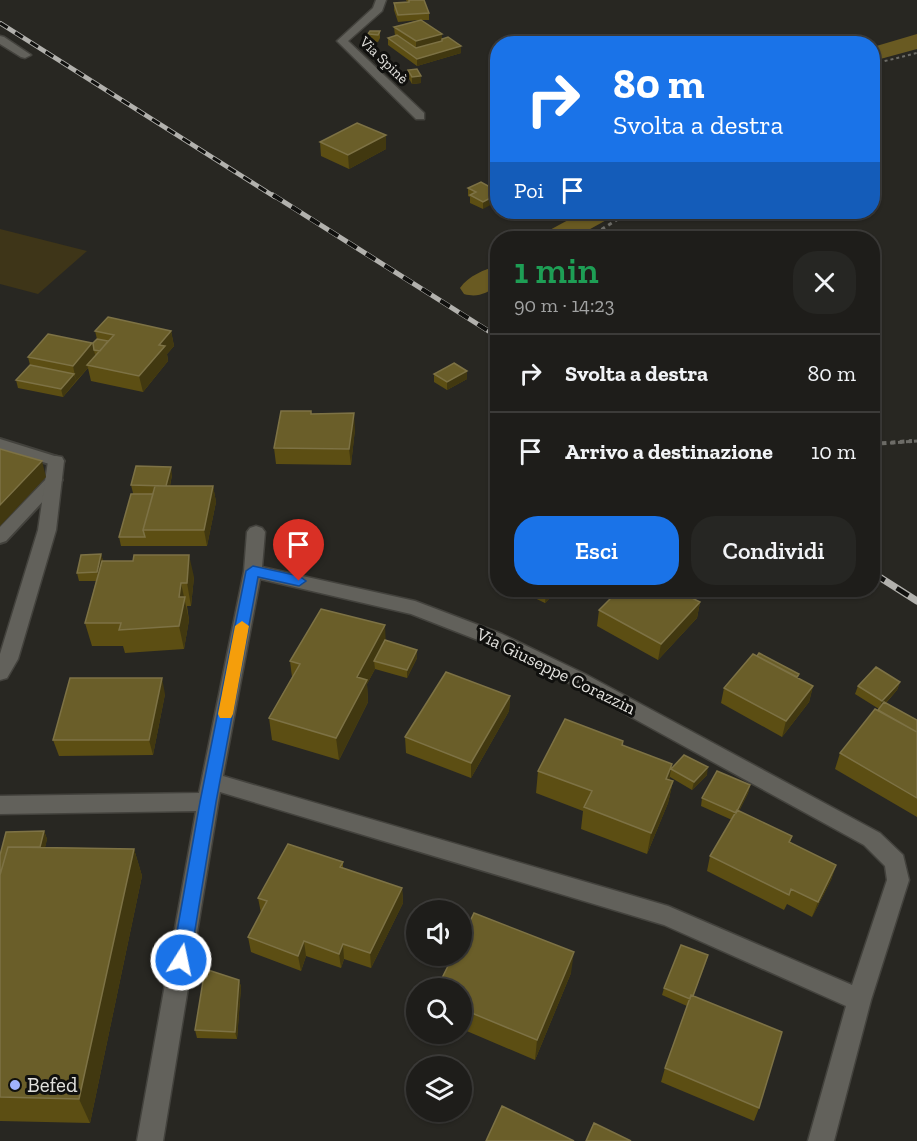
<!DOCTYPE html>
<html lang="it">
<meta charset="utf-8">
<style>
:root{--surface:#1e1d1a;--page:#262623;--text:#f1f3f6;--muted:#a1a2a2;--line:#3c3b39;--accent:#1a73e8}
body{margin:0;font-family:"Zilla Slab",serif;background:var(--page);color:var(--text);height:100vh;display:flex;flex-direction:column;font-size:22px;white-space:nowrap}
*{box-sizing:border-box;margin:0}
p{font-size:20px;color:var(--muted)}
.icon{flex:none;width:33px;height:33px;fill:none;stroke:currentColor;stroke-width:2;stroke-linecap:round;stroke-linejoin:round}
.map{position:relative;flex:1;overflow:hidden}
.side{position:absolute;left:490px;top:231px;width:390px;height:366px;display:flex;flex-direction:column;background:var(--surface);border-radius:24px;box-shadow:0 2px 4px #0004,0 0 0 2px var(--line)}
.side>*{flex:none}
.hud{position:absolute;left:490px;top:36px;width:390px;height:183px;border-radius:24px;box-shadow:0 2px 4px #0004,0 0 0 2px var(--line);background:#1a73e8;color:#fff;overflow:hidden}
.controls{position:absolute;left:406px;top:900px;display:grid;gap:12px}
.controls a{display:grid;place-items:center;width:66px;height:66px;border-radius:50%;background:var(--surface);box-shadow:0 2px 4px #0004,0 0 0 2px var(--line);font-size:30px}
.pin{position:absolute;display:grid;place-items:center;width:51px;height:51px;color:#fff;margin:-62px -26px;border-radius:50% 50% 50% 0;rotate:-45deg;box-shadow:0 0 6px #0007}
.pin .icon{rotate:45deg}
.me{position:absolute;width:66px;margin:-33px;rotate:10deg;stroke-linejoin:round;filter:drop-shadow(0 0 4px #0008)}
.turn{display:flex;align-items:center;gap:21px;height:126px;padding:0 24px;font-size:27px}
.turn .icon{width:78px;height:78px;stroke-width:2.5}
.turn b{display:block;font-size:42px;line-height:51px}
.then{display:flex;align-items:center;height:57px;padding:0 24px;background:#0003;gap:12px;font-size:22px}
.round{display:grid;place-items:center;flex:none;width:63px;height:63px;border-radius:24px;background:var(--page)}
.headline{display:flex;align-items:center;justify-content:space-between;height:102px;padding:0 24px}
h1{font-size:36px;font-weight:600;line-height:45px;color:#1e9e55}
.button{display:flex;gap:12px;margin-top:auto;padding:12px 24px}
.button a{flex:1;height:69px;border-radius:24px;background:var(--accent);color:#fff;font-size:24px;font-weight:600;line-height:69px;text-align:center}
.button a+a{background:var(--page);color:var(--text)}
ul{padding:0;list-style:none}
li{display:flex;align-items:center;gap:18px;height:78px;padding:0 24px;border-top:2px solid var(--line)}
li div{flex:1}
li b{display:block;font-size:22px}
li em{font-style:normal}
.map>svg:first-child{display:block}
</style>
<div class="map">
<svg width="917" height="1141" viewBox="0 0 917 1141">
<rect width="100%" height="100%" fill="#282722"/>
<!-- green -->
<path fill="#3e3518" d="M0,229L87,251L38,294L0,284Z"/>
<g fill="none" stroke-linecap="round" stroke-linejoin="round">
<!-- canal -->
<path fill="#695a22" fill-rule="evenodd" d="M917,34V49L873,61V47Z
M583,212H614L610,218L574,238H542L546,232Z
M498,266V286C486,293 478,298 464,294L460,288C468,276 485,269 498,266Z"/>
<!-- lane casing -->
<g stroke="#43423d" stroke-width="4">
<path id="lane" d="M0,439L61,458L64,461L56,466L0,449Z
M54,475L59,476L62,480L59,484L6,541L0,543V527L49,476Z"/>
</g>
<!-- street casing -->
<g stroke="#43423d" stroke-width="3">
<path id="street" d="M376,0H386L382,11L348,41L424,113V119H416L337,41L373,8Z
M0,36L4,37L31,55L25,58L21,57L0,44Z
M56,456L62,457L64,461L56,530L18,659L7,678L0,680V654L38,530L48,461L50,457Z
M256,526L262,528L265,532L262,567L415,601L502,634L585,674L880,833L903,855L909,880L871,1000L834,1141H808L846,1006L664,925L220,792L163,1141H137L196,811L0,814V796L199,793L244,571L247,532L250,528ZM260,579L411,614L488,644L571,684L864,845L885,866L887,880L852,985L668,906L223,776Z"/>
</g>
<!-- path-far2 -->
<path stroke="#6d6c67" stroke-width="2" stroke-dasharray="3 3" stroke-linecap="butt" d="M873,64L917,53"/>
<!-- path-far1 -->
<path stroke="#6d6c67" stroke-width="3" stroke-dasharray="4 4" stroke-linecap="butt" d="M588,238L629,212
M890,443L917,441"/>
<!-- path -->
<path stroke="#6d6c67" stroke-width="4" stroke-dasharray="4.5 4.5" stroke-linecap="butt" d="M873,444L912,441"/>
<!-- lane -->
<use href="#lane" fill="#62615b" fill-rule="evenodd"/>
<!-- street -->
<use href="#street" fill="#62615b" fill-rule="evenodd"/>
<!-- rail-far2 casing -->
<g stroke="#b2b1ad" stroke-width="4.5">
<path id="rail-far2" d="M0,23L275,197"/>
</g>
<!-- rail-far1 casing -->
<g stroke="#b2b1ad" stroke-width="5">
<path id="rail-far1" d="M273,195L498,337"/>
</g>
<!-- rail casing -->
<g stroke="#b2b1ad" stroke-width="7">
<path id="rail" d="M873,573L917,601"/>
</g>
<!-- rail-far2 -->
<use href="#rail-far2" stroke="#10100e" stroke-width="3" stroke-dasharray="9" stroke-linecap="butt"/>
<!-- rail-far1 -->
<use href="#rail-far1" stroke="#10100e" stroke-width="4" stroke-dasharray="11" stroke-linecap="butt"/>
<!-- rail -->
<use href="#rail" stroke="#10100e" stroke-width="4.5" stroke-dasharray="14" stroke-linecap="butt"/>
</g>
<!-- wall -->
<path fill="#5c4e13" d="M406,0H424L429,13V20H421L442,34V39L461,53L417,66L388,45V38L395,36L394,27L419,20L398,22L394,10V3L407,2Z
M380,31V38L378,42L369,41L368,34Z
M408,70L421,76V83L412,84L408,77Z
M386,135V149L349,169L321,156L320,142Z
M488,186L483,209L470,203V197L468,196V188Z
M95,331H171L174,346L167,354L168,361L143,392L91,381L88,368L63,397L18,388L16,380L30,365L28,357L93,343L97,339Z
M467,371V379L447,390L434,382V374Z
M312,414L355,429L351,465L276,464L274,448Z
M172,475L170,486H213L216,502L207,546H121L119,537L133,493L131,485Z
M101,554L103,561L194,577L191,606H187L189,620L184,649L125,653L123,646H92L85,623L96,581H79L77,573Z
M498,554V580L491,576V560Z
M518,590H558L545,603Z
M700,602L697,618L658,660L597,626L599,610Z
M385,625V640L417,650V658L407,678L375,669L367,684L368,702L339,760L272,740L269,718L292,677L290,661Z
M757,656L799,674L798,678L813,686L809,702L782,737L721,703L724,688Z
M900,682L897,690L886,703L917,720V817L835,769L840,753L879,709L855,694L858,686Z
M165,694L153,755L59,756L53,740Z
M510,696L509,711L471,778L406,753L405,737Z
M623,741V746L672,764L671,769L707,775L692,790L670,777L669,780L673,781L668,803L647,854L581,829L583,811L536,793L538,771Z
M750,785L748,793L739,811L792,836L790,843L836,865L831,880L812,917L787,904L784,910L707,871L710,856L732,820L701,806L702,798Z
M44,831L47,839L45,847L134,849L142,876L90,1123L0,1121V855Z
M343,862V868L402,888L403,903L371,968L344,959L341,968L306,956L301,971L251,952L248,937L261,913L258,898Z
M708,955L693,996L759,1108L754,1121L661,1082L665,1068L687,1006L662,995L664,988Z
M571,973L535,1060L462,1029V988Z
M239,980L241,987L237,1039L197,1038L195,1030Z"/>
<!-- shaded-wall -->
<path fill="#413810" d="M442,34V48L416,55V41Z
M461,46V53L417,66V59Z
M421,76V83L412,84V77Z
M386,135V149L349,169L348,155Z
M498,194V201L483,209V202Z
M171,331L174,346L167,354L168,361L143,392L139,376L159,345Z
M92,343L96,358L87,365L88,368L76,381L73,366Z
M467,371V379L447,390V382Z
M74,374L76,381L63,397L61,389Z
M354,413L355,429L351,465L349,449Z
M42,461L46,477L0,526V505Z
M171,467L172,475L168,494L166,486Z
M213,486L216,502L207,546L204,530Z
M101,554L103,562L100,580L97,572Z
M189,555L194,577L191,606L187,583Z
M181,583L189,620L184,649L179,626V597Z
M546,590H558L545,603Z
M700,602L697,618L658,660L661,644Z
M385,625L386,648L374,661L375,669L367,684L368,702L339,760L336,738L357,677Z
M417,650V658L407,678V670Z
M162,678L165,694L153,755L149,740Z
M900,682L897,690L879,710L882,701Z
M813,686L809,702L782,737L786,721Z
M510,696L509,711L471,778V763Z
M672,764L668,786L666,779Z
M708,767L707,775L692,790L694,782Z
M673,781L668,803L647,854L651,833Z
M750,785L748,793L734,821L736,813Z
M44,831L47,839L39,875L36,867Z
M134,849L142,876L90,1123L79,1099Z
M836,865L831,880L812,917L818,902Z
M402,888L403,903L371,968L370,953Z
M304,941L306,956L301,971L298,956Z
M343,944L344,959L341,968L339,954Z
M574,952L571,973L535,1060L537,1040Z
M708,955L706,963L689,1007L691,1000Z
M239,980L241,987L237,1039L235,1032Z"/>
<!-- building -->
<path fill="#6a5e29" stroke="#7d7245" stroke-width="1.5" d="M409,0H424L429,13L398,15L394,3L409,2Z
M421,20L442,34L416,41L394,27Z
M370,31H380L378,35L368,34Z
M397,35L416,48L442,41V39L448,37L461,46L417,59L388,38Z
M417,69L421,76L412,77L408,70Z
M357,123L386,135L348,155L320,142Z
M498,181V194L483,202L470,195L476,192L468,188L481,182L488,186Z
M108,317L171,331L159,345L165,346L139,376L87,365L114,335L95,331Z
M48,334L92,343L73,366L28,357Z
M97,339L108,341L100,351L94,350L93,343Z
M454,363L467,371L447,382L434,374Z
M30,365L74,374L61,389L16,380Z
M281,411H311V414L354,413L349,449L274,448Z
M0,449L42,461L0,505Z
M136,466L171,467L166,486L131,485Z
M155,486H213L204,530H143Z
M131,494H153L143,530L145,537H119Z
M101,554L97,572L77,573L81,555Z
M498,554V564L491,560Z
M134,555H189L187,583H181L179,597H185L179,626L119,630L121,623H85L102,561H133Z
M619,590H676L700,602L661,644L599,610Z
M321,609L385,625L357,677L367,680L336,738L269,718L300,664L290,661Z
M385,640L417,650L407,670L374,661Z
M759,653L799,674L797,677L757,656Z
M753,654L813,686L786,721L724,688Z
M876,667L900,682L882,701L858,686Z
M446,672L510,696L471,763L405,737Z
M70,678H162L149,740H53Z
M884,702L917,720V732L878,710Z
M875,709L917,732V798L840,753Z
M565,719L623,741L622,745L672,764L666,779L673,781L651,833L584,807L592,791L538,771Z
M684,755L708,767L694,782L671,769Z
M717,771L750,785L736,813L702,798Z
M737,810L792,836L789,842L836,865L818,902L791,889L789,895L710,856Z
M44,831L40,847H8L0,875V855L6,832Z
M288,844L343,862L340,867L402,888L370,953L343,944L339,954L304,941L298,956L248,937L267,901L258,898Z
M8,847L134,849L79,1099L0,1097V875Z
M474,913L574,952L537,1040L462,1009V988H437L453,956H462V938Z
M681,945L708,955L693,996L691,995L690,999L664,988Z
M205,969L239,980L235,1032L195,1030Z
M691,995L782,1032L759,1108L665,1068Z
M502,1106L574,1141H486Z
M594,1123L631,1141H586Z"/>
<!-- route -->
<path fill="#1a73e8" stroke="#114b97" stroke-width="1.5" d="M253,566L299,576L306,581L299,586L258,577L216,802L190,960L187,966L181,969L175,966L172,960L200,802L246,571Z"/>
<!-- slow -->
<path fill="#f59e0b" d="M242,621L249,626L233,714L231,718H220L218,714L235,626Z"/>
<!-- markers -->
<circle fill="#a1b2fd" stroke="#10100e" stroke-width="2" cx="15" cy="1085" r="6"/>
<g text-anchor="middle" stroke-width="6" stroke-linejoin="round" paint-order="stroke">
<!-- far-street labels -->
<g font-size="15" fill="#e2e1dd" stroke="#10100e">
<text transform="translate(384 60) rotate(44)" y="5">Via Spinè</text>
</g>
<!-- street labels -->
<g font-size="18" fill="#e2e1dd" stroke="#10100e">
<text transform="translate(556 671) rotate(26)" y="6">Via Giuseppe Corazzin</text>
</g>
<!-- near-poi labels -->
<g font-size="21" fill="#e2e1dd" stroke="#10100e" text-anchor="start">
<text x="27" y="1092">Befed</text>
</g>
</g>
</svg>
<div class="controls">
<a><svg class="icon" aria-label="sound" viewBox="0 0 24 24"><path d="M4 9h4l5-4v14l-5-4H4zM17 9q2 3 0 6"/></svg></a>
<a><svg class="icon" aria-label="search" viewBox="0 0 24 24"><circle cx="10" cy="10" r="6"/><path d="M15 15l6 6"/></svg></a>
<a><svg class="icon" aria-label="layers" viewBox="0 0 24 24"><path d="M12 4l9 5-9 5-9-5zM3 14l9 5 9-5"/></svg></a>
</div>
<div class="pin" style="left:299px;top:581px;background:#d93025"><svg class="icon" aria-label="arrive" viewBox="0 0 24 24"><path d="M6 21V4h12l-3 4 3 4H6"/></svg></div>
<svg class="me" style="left:181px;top:960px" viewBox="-20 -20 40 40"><circle r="17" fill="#1a73e8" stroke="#fff" stroke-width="3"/><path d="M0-11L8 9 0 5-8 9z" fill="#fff"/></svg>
<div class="hud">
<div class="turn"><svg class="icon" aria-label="right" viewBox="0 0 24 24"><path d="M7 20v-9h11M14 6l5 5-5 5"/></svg><div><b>80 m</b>Svolta a destra</div></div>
<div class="then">Poi<svg class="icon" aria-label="arrive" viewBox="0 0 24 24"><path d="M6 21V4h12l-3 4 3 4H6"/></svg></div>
</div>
<section class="side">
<div class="headline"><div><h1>1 min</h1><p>90 m · 14:23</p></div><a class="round"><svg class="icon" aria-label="close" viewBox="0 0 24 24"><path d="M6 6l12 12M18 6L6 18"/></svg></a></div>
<ul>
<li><svg class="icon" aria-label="right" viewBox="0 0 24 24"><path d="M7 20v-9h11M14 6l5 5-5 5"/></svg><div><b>Svolta a destra</b></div><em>80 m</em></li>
<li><svg class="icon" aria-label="arrive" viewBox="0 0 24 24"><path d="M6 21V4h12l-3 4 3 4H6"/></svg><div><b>Arrivo a destinazione</b></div><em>10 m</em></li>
</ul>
<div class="button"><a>Esci</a><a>Condividi</a></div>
</section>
</div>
